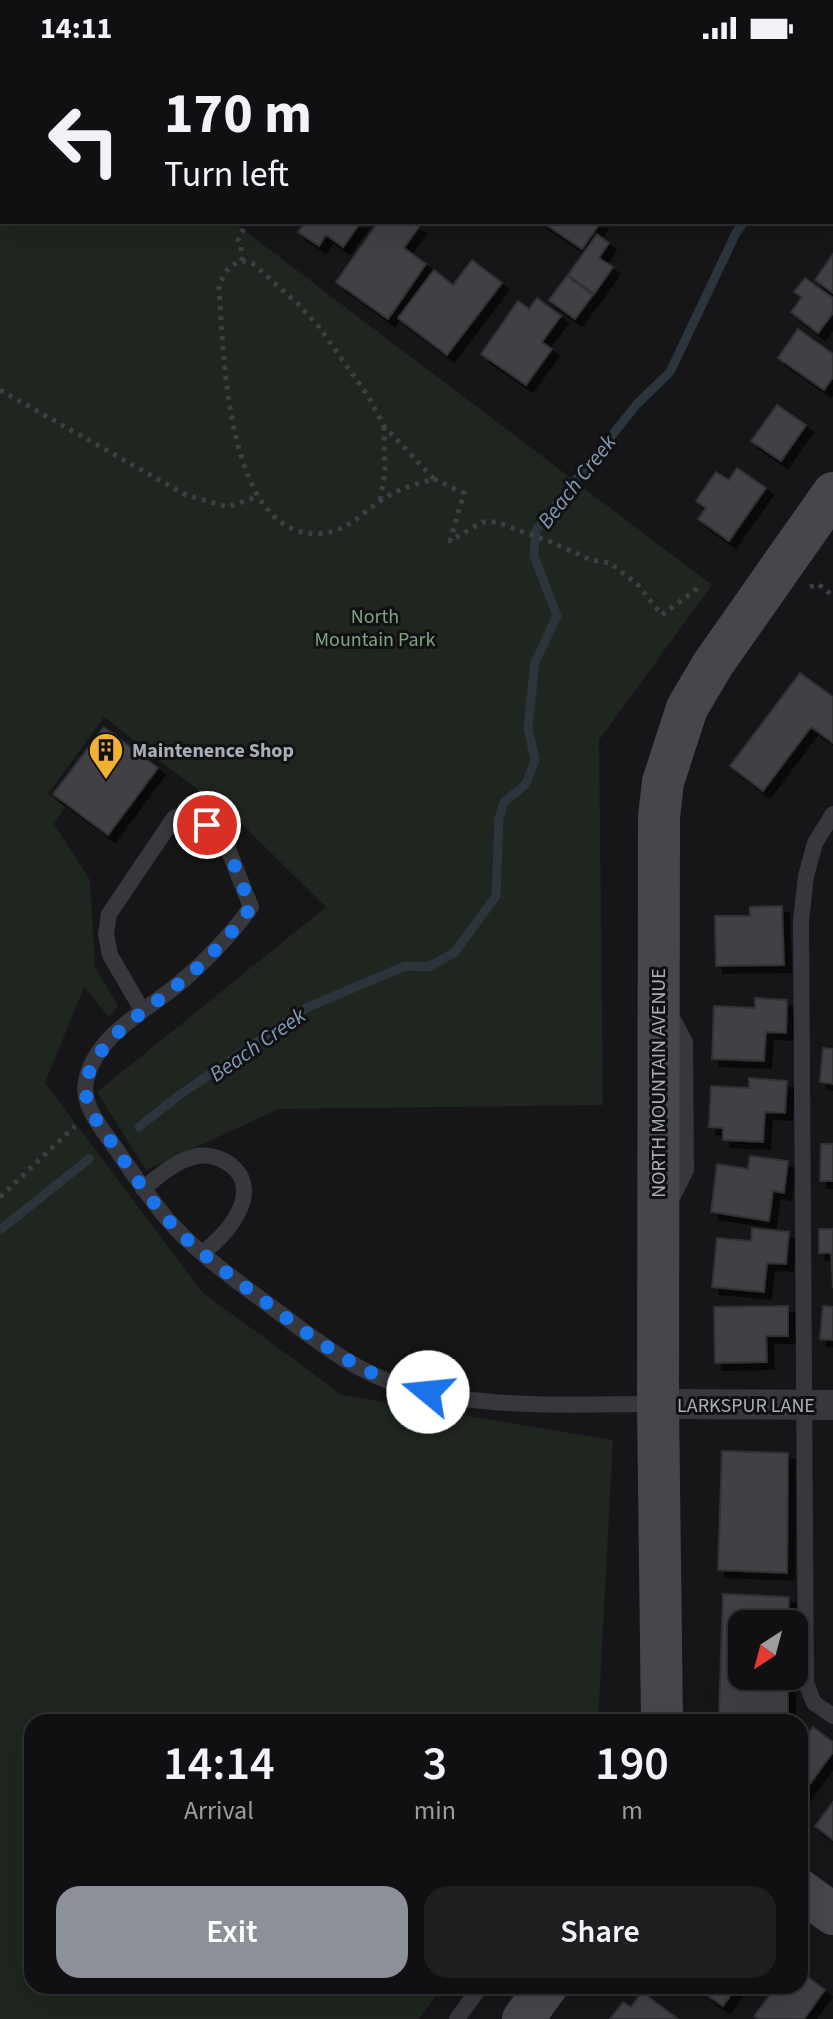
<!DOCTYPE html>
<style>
:root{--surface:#101012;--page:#1e1e20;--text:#f1f3f6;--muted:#9c9d9f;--line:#303032;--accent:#8c9099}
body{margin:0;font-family:"Source Sans 3",sans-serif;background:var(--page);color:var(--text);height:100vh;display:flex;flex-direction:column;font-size:30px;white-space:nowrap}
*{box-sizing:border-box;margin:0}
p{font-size:26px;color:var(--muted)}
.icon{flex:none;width:44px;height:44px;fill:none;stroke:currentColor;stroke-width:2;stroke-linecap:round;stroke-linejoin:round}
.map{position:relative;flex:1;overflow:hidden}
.drawer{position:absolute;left:24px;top:1658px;width:784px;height:280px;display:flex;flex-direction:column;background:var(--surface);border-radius:24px;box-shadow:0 8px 32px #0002,0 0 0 2px var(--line)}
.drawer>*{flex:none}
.top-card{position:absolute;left:0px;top:0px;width:834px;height:168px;box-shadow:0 8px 32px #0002,0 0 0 2px var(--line);background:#101012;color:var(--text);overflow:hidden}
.needle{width:52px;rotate:216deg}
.tools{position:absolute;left:728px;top:1554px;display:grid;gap:16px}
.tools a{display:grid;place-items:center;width:80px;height:80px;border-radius:16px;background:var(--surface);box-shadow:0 8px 32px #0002,0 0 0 2px var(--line);font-size:40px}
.pin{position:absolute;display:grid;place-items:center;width:68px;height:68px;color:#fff;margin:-34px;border:4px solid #fff;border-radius:50%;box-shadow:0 2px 8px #0007}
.me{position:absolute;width:88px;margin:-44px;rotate:287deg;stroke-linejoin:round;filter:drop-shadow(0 0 6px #0008)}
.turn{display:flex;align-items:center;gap:28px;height:168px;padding:0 32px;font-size:36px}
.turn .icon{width:104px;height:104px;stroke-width:2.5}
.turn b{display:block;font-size:56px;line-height:68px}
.eta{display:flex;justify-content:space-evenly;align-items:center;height:136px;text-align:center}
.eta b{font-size:48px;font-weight:600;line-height:56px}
.cta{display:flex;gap:16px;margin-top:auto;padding:16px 32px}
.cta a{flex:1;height:92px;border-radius:24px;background:var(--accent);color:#fff;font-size:32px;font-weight:600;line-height:92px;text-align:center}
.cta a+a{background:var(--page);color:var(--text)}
.status{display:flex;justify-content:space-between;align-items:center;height:56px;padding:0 40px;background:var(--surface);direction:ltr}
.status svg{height:22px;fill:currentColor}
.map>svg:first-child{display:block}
</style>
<div class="status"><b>14:11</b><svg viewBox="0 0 49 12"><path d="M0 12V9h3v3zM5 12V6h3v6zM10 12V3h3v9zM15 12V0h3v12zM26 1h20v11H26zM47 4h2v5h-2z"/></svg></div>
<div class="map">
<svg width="833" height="1963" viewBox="0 0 833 1963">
<defs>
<filter id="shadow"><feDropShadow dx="7" dy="7" stdDeviation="0" flood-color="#0009"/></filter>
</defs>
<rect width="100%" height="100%" fill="#161618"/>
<!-- green -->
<path fill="#1e261f" d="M0,0L16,2H2V166H233L712,529L599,684L603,1049L279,1053L146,1114L97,1036L326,851L244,770L104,661L48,738L65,751L54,768L90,824L95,911L118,950L109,961L84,931L45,1027L202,1236L342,1339L613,1384L598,1666H32V1930H443L419,1963H0Z"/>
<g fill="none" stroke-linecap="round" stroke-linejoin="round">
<!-- stream -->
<path stroke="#2c353c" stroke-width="9" d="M139,1071L178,1040L306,952L405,910L428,911L454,897L496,840L499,762L504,746L526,728L535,704L528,672L535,606L557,560L534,500L536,474L637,348L670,316L736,177L744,166
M0,1174L89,1103"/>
</g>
<!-- building -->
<path fill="#404145" stroke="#303034" stroke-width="2" filter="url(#shadow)" d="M82,0H150L81,2Z
M299,166H361L343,191L326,179L319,190L298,176L303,169Z
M378,166H413L419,171L404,192L426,208L388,263L336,226Z
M542,166H601L582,193Z
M597,178L609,187L599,202L613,211L594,238L568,219Z
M833,198V237L815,224Z
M472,204L502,227L447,299L398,262L434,214L453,229Z
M567,220L593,239L575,263L549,244Z
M805,222L833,242V257L818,277L791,256L802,241L794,236Z
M537,242L561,260L542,286L552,293L526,329L481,298L518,245L529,253Z
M798,273L833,298V321L824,334L778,302Z
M777,349L806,369L781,405L751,385Z
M737,412L766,432L729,485L698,463L706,452L696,445L716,416L729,424Z
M800,617L833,641V687L811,671L763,735L730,710Z
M104,671L158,712L108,779L53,738Z
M782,850L784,909L716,910L715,860H750V851Z
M755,942L787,944L786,977L766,976L764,1005L712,1003L714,950L755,952Z
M823,992L833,993V1028L820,1026Z
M749,1022L787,1025L785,1057L765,1056L763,1086L723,1084V1072L709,1071L711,1030L749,1032Z
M821,1088H833V1125H820Z
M750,1100L788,1105L784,1137L773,1135L769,1165L711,1156L717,1108L748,1113Z
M752,1172L789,1176L786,1208L767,1207L764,1236L712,1231L717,1182L751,1185Z
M819,1173H833V1232L831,1197H819Z
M788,1250V1280H766L767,1306L715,1307L714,1251Z
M823,1250L833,1251V1284L820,1283Z
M722,1395L788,1397L787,1517L718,1514Z
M723,1538L789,1541L788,1568H742V1620H788V1660L719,1657Z
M813,1671L833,1686V1696L800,1742V1689Z
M833,1746V1784L815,1770Z
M800,1915L825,1934L804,1963H758L754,1960L777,1930H800Z
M709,1930H737L723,1950L704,1937Z
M642,1936L678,1963H610L623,1946L631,1951Z"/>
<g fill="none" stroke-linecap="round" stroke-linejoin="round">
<!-- path -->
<path stroke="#3d3f44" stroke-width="5" stroke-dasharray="4 6" stroke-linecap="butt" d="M368,2L369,0
M242,205L252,207L299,249L319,271L368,340L384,370L434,423C416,428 398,433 383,443C363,456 350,473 325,477C225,489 224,296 219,232C223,218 228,209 242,205Z
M242,205L241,191L238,184L247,166
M0,334L184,438L227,451L257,441
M434,423L464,437L450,485L482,466H496L551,486L591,504L610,507L637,528L662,559L702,529
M380,444L385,416L384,370
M810,531L818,528L833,540
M0,1141L75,1070"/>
<!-- lane -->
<path stroke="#37383d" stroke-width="16" d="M833,758L815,787L806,820L801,865L806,1627L814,1647L833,1660
M142,954L110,899L106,878L109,858L174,762L185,757L207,769L226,788L251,851C232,878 202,909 176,930C144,956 95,980 86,1025C81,1049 101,1071 114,1090C131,1115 148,1140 167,1163C197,1197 234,1223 269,1249C312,1281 356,1318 409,1332C489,1354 575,1348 657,1348
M670,958L685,986L686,1114L671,1144
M143,1133C160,1119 175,1105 197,1100C209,1098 222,1102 232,1110C264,1137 225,1181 202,1197
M457,1963L481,1930"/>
<!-- street -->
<path stroke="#37383d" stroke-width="30" d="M272,0L275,2
M674,0L677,2
M560,2L561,0
M832,112L833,113
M658,1348L833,1349"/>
<!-- secondary -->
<path stroke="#45474d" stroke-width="42" d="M662,1666L658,1348L659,761L663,726L687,652L713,608L833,437
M800,1834L833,1858
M523,1963L547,1930"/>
</g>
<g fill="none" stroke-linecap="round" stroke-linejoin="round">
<!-- route -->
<path stroke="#1a73e8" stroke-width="14" stroke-dasharray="0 25.2" d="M207,769L226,788L251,851C232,878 202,910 176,930C143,958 105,977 88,1019C78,1045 101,1071 114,1090C131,1115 148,1141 168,1164C195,1194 228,1218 260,1242C312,1281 363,1323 428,1336"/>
</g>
<!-- icons -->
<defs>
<g id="building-pin" transform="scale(1.8)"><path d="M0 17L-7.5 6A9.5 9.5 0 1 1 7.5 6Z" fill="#f2b134" stroke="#111113"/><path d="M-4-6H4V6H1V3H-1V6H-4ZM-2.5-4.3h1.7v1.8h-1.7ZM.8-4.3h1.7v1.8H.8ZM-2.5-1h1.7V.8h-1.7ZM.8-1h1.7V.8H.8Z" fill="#111"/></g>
</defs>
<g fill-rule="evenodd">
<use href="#building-pin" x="106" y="694"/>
</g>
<g text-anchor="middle" stroke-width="6" stroke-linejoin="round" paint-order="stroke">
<!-- park labels -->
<g font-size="20" fill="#7fa381" stroke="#111113">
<text x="375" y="567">North<tspan x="375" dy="23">Mountain Park</tspan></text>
</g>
<!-- poi labels -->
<g font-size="20" font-weight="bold" fill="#a8adb8" stroke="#111113" text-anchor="start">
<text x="132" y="701">Maintenence Shop</text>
</g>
<!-- street labels -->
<g font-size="20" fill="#a8adb8" stroke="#111113">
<text transform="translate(658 1027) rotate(-90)" y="7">NORTH MOUNTAIN AVENUE</text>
<text x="746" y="1356">LARKSPUR LANE</text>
</g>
<!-- water labels -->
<g font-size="22" font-style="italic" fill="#7f9bb3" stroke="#111113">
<text transform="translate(576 425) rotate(-52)" y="8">Beach Creek</text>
<text transform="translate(257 988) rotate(-35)" y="8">Beach Creek</text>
</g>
</g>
</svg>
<div class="tools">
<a><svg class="needle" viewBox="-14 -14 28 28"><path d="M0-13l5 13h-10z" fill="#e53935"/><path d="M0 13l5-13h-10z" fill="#9c9d9f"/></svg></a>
</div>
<div class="pin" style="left:207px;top:769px;background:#d93025"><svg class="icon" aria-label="arrive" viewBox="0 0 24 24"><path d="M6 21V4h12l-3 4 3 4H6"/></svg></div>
<svg class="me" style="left:428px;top:1336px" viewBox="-20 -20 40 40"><circle r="19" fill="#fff"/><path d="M0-13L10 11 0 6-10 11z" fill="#1a73e8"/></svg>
<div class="top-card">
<div class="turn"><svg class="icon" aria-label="left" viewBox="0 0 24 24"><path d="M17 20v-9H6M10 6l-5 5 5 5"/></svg><div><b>170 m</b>Turn left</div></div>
</div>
<section class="drawer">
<div class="eta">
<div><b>14:14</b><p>Arrival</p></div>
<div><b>3</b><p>min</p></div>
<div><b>190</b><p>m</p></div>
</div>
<div class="cta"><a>Exit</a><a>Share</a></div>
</section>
</div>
